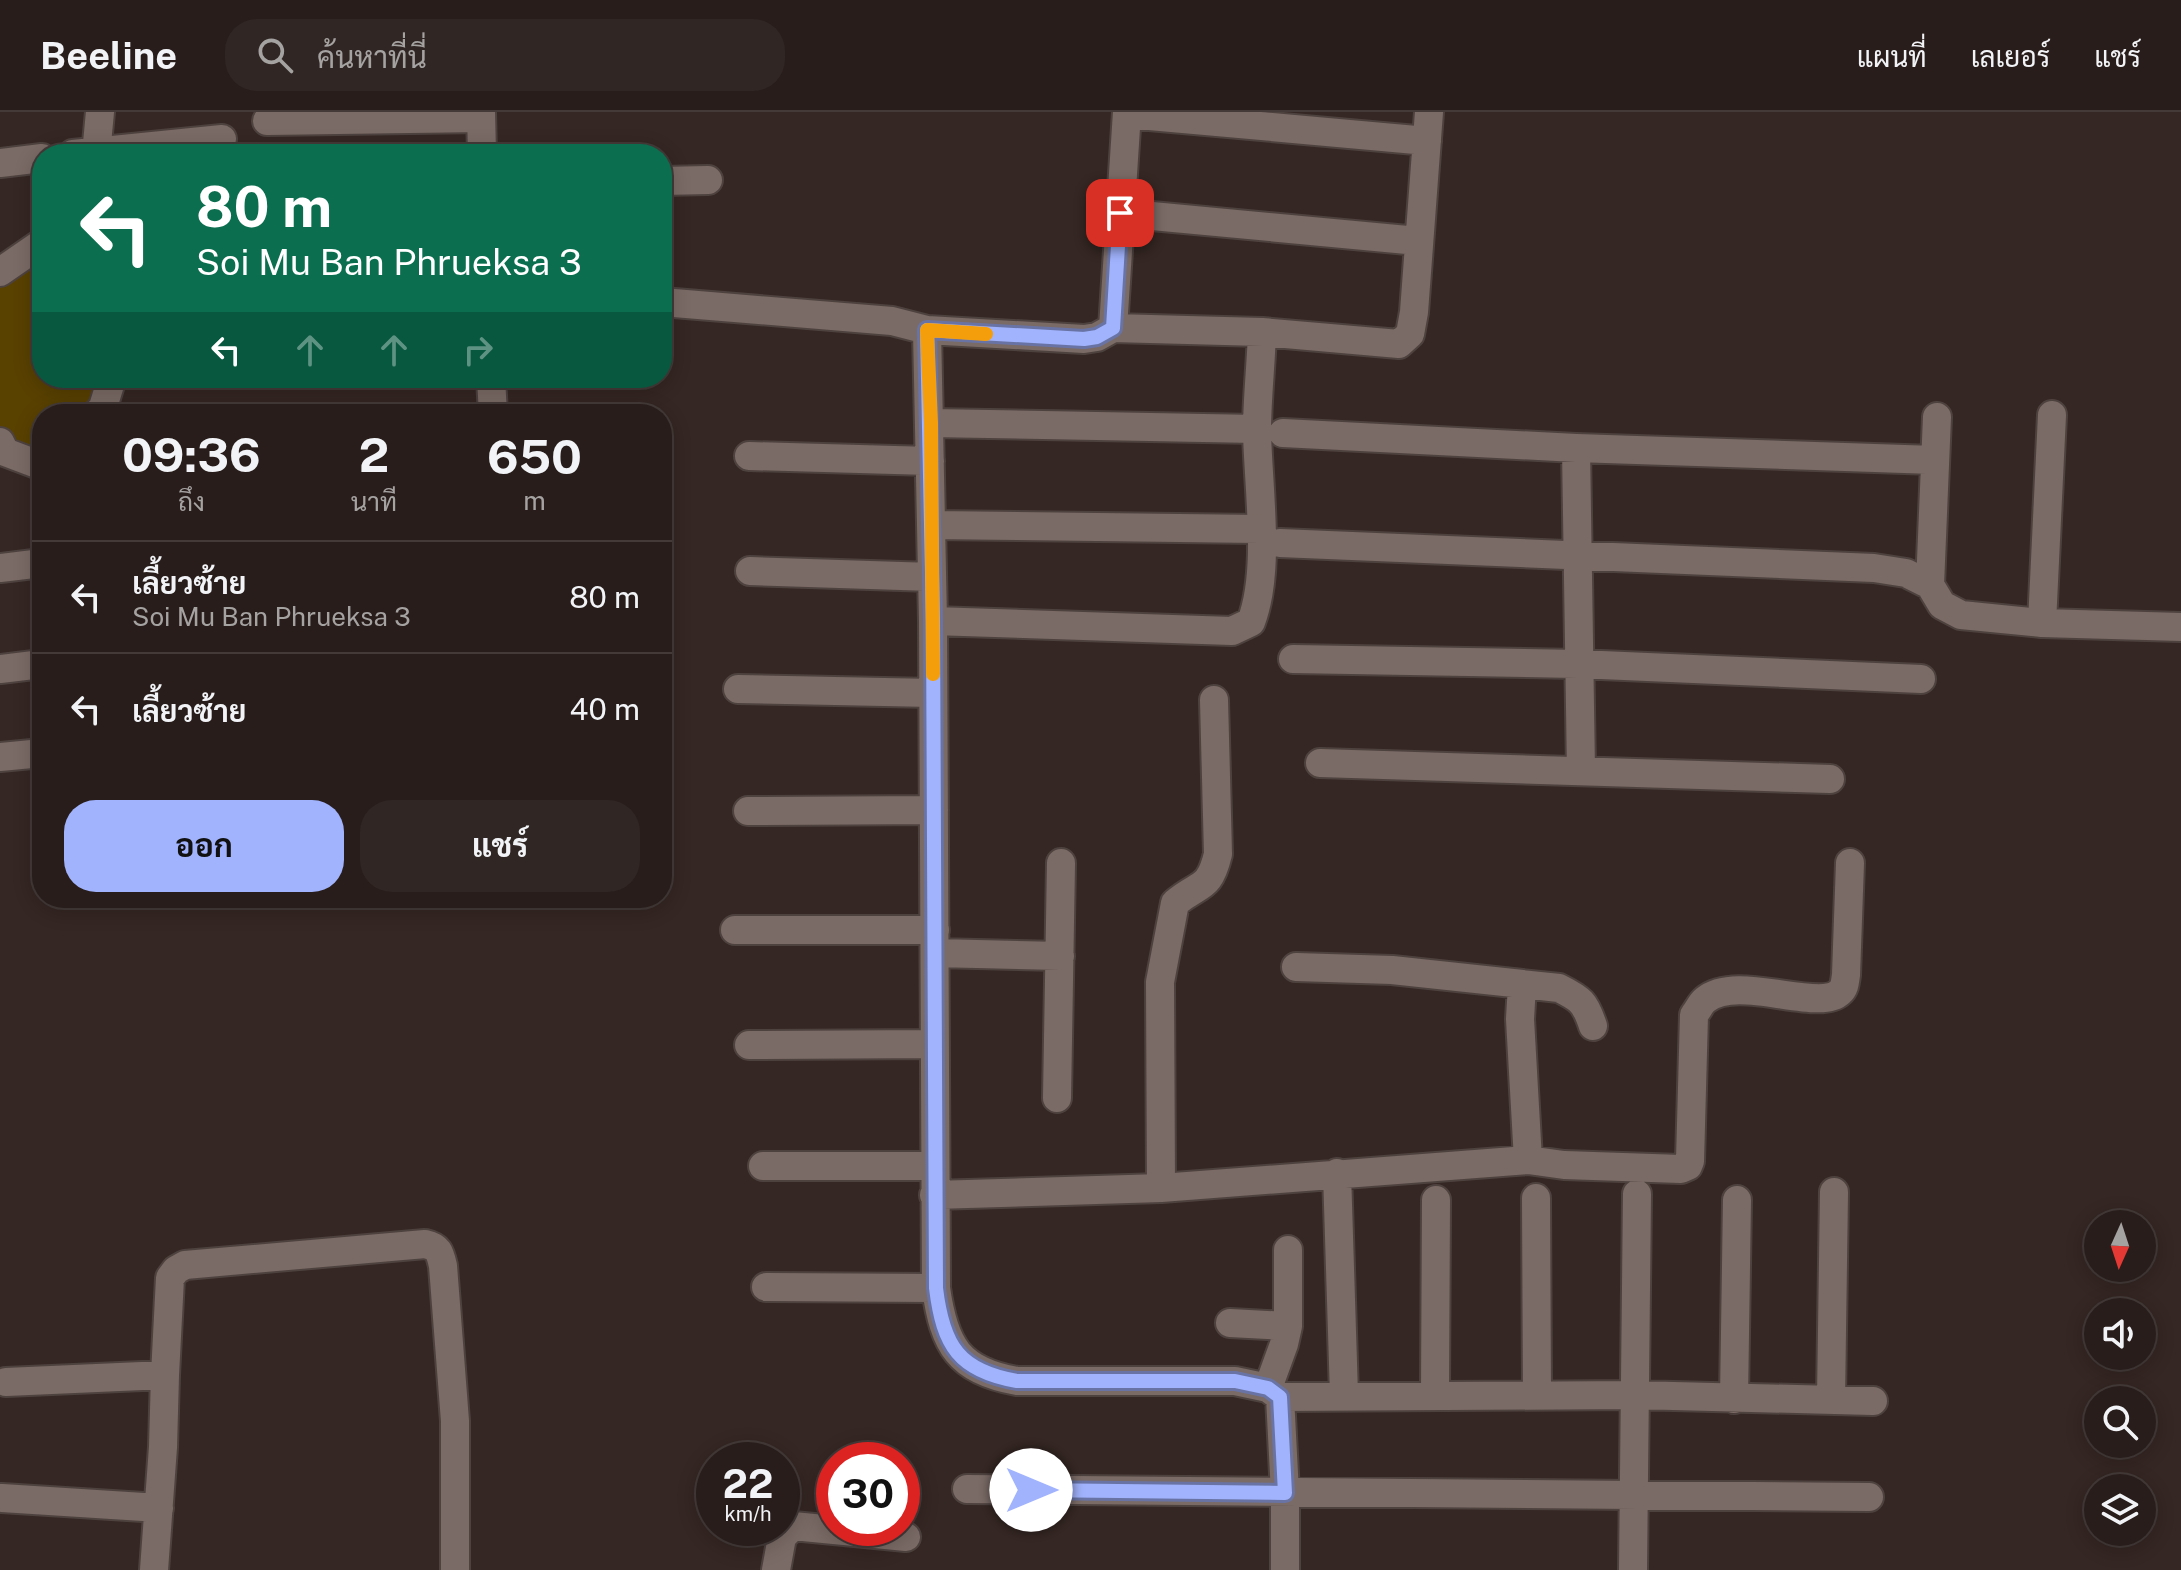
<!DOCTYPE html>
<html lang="th">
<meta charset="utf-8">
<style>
:root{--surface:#281d1a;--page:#302623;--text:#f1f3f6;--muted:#a5a2a2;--line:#443b39;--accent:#a1b3fd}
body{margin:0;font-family:"Public Sans",Sarabun,sans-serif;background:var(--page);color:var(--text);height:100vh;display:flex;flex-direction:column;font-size:30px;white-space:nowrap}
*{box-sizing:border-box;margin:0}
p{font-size:26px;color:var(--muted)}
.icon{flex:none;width:44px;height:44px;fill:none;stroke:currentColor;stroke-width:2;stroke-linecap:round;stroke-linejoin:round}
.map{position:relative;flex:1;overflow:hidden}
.panel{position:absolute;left:32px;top:292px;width:640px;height:504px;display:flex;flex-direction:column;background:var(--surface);border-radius:32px;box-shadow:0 4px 20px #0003,0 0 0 2px var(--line)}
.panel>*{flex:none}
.banner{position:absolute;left:32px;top:32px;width:640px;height:244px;border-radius:32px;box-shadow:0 4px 20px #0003,0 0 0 2px var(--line);background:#0b6e4f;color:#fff;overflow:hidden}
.needle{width:52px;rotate:183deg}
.controls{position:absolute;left:2084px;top:1098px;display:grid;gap:16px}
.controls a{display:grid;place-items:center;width:72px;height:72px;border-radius:50%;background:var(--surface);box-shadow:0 4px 20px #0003,0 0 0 2px var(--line);font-size:40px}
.speed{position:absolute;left:696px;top:1330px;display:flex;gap:16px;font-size:40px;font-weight:700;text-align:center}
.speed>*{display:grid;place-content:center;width:104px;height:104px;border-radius:50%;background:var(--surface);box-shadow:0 4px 20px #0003,0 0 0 2px var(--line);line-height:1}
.speed small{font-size:20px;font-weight:400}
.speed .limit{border:12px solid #d22;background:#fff;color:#111}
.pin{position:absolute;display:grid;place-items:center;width:68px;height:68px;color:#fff;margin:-34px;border-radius:16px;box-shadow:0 4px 12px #0006}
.me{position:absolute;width:88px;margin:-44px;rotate:90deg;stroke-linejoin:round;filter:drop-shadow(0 0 6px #0008)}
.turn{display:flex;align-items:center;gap:28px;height:168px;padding:0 32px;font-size:36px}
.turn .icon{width:104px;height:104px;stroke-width:2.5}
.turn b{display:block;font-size:56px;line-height:68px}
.lanes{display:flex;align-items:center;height:76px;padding:0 32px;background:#0003;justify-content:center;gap:40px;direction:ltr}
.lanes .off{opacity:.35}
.eta{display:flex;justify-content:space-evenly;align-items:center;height:136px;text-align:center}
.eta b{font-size:48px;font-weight:700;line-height:56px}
.primary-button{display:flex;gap:16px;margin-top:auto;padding:16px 32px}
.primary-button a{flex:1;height:92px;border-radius:32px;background:var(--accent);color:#111;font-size:32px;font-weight:700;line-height:92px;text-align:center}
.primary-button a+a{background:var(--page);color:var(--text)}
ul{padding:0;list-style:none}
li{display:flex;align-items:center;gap:24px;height:112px;padding:0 32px;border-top:2px solid var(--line)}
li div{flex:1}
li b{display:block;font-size:30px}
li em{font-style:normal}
header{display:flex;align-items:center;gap:48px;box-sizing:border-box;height:112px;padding:0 40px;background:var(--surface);border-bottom:2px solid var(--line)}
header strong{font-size:38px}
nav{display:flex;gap:44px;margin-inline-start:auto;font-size:28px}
.search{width:560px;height:72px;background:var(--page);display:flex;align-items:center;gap:20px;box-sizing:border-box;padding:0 28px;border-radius:32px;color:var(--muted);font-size:30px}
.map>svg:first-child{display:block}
</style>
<header>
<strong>Beeline</strong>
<div class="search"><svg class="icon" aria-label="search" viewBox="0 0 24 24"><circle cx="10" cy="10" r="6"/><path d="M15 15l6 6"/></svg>ค้นหาที่นี่</div>
<nav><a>แผนที่</a><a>เลเยอร์</a><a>แชร์</a></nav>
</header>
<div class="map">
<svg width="2181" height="1458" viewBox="0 0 2181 1458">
<rect width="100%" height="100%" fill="#352723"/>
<!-- green -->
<path fill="#594100" d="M42,131V266H112L97,302H42V354L0,330V160Z"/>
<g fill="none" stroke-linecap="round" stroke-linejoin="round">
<!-- minor casing -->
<g stroke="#4e423f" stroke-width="32">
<path id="minor" d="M481,0L482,42
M1127,2L1427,29
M267,9L481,6
M73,42L222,27
M96,42L100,0
M0,51L42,46
M662,69L708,68
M1120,101L1418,129
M0,160L42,131
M662,190L892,209L927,218L1084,227L1097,225L1113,216L1262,220L1399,232L1410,222L1414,200L1429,0
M1113,216L1127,0
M927,218L933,509L936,1176C944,1234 959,1259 1017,1269H1235L1268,1276L1280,1285L1635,1283L1873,1289
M491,266L493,302
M97,302L103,295L112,266
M931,311L1257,317
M1283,321L1576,336L1934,348
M0,330L5,340L42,354
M1576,336L1581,659
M749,344L930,349
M932,413L1260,417
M1280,431L1874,456L1906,461L1930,473L1942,493L1961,503L2042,511L2181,515
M0,456L42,451
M750,459L932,465
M1930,473L1937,305
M933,509L1232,519L1251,510C1271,458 1258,376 1257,319C1257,287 1261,253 1262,220
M2042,511L2052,303
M1293,547L1578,552L1921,567
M0,557L42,552
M738,577L933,581
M0,645L42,641
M1320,651L1830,667
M748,699L934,698
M735,818H935
M936,841L1060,844
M1296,855L1392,858L1559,876C1581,887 1585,890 1593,914
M1522,873L1520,907L1528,1048
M749,933L934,932
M1057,986L1061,751
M763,1054H935
M1337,1061L1344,1283
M1161,1076L1160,870L1175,791C1200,770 1209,779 1218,742L1214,588
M934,1083L1161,1076L1528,1048L1564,1053L1681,1057L1688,1054L1690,1049L1694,903C1698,898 1701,891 1705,888C1737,861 1819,901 1840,880C1845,876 1845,869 1846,863L1850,751
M1536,1086L1537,1283
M766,1175L936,1176
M1230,1211L1288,1214
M165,1263L170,1166L176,1158L185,1153L425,1132C439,1135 440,1141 443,1154L455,1309V1458
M6,1270L165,1263L163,1335L154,1458
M1268,1276L1284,1232L1288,1214V1138
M1435,1283L1436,1088
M1280,1285L1285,1381V1458
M1734,1287L1737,1088
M1831,1288L1834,1080
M967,1377L1869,1385
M2,1386L159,1396
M776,1458L782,1425L793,1414L906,1425
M1633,1458L1637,1082"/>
</g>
<!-- minor -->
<use href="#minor" stroke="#7b6b66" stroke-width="28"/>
</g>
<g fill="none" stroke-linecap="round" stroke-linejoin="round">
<!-- route casing -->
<g stroke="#6974a4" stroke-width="20">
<path id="route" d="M1031,1378L1285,1381L1280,1285L1268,1276L1235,1269H1017C959,1259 943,1234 936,1176L933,509L927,218L1084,227L1097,225L1113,216L1120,101"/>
</g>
<!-- route -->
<use href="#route" stroke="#a1b3fd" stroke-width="14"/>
<!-- slow -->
<path stroke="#f59e0b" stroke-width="14" d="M933,562L931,311L927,218L986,222"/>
</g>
</svg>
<div class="controls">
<a><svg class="needle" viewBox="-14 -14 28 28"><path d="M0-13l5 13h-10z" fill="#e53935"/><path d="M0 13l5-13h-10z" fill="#a5a2a2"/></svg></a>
<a><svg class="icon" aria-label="sound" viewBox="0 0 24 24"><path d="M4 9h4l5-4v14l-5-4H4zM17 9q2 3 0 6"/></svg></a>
<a><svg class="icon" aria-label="search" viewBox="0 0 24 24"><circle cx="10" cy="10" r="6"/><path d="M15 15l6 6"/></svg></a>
<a><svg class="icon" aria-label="layers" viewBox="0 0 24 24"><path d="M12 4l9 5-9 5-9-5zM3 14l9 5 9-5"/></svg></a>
</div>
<div class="speed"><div>22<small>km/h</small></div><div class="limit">30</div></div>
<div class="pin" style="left:1120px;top:101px;background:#d93025"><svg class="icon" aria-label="arrive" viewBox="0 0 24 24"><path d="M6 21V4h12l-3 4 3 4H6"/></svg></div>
<svg class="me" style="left:1031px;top:1378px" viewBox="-20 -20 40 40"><circle r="19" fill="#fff"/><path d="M0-13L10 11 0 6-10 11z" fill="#a1b3fd"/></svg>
<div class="banner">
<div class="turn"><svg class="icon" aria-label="left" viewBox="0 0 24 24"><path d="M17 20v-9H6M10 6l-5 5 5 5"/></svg><div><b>80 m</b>Soi Mu Ban Phrueksa 3</div></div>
<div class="lanes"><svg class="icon" aria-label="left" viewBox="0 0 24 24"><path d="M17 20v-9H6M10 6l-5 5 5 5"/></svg><svg class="icon off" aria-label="ahead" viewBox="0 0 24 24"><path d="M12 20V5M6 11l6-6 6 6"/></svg><svg class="icon off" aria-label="ahead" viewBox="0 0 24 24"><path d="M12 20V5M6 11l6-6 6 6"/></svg><svg class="icon off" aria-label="right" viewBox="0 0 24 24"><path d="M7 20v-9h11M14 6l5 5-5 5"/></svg></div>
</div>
<section class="panel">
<div class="eta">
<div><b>09:36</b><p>ถึง</p></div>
<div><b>2</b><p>นาที</p></div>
<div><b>650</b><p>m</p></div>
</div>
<ul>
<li><svg class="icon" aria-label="left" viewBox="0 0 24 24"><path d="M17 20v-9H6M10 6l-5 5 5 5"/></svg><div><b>เลี้ยวซ้าย</b><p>Soi Mu Ban Phrueksa 3</p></div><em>80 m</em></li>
<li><svg class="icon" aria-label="left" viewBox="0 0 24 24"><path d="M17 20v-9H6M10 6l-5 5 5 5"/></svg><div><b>เลี้ยวซ้าย</b></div><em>40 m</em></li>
</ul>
<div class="primary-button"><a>ออก</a><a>แชร์</a></div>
</section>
</div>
